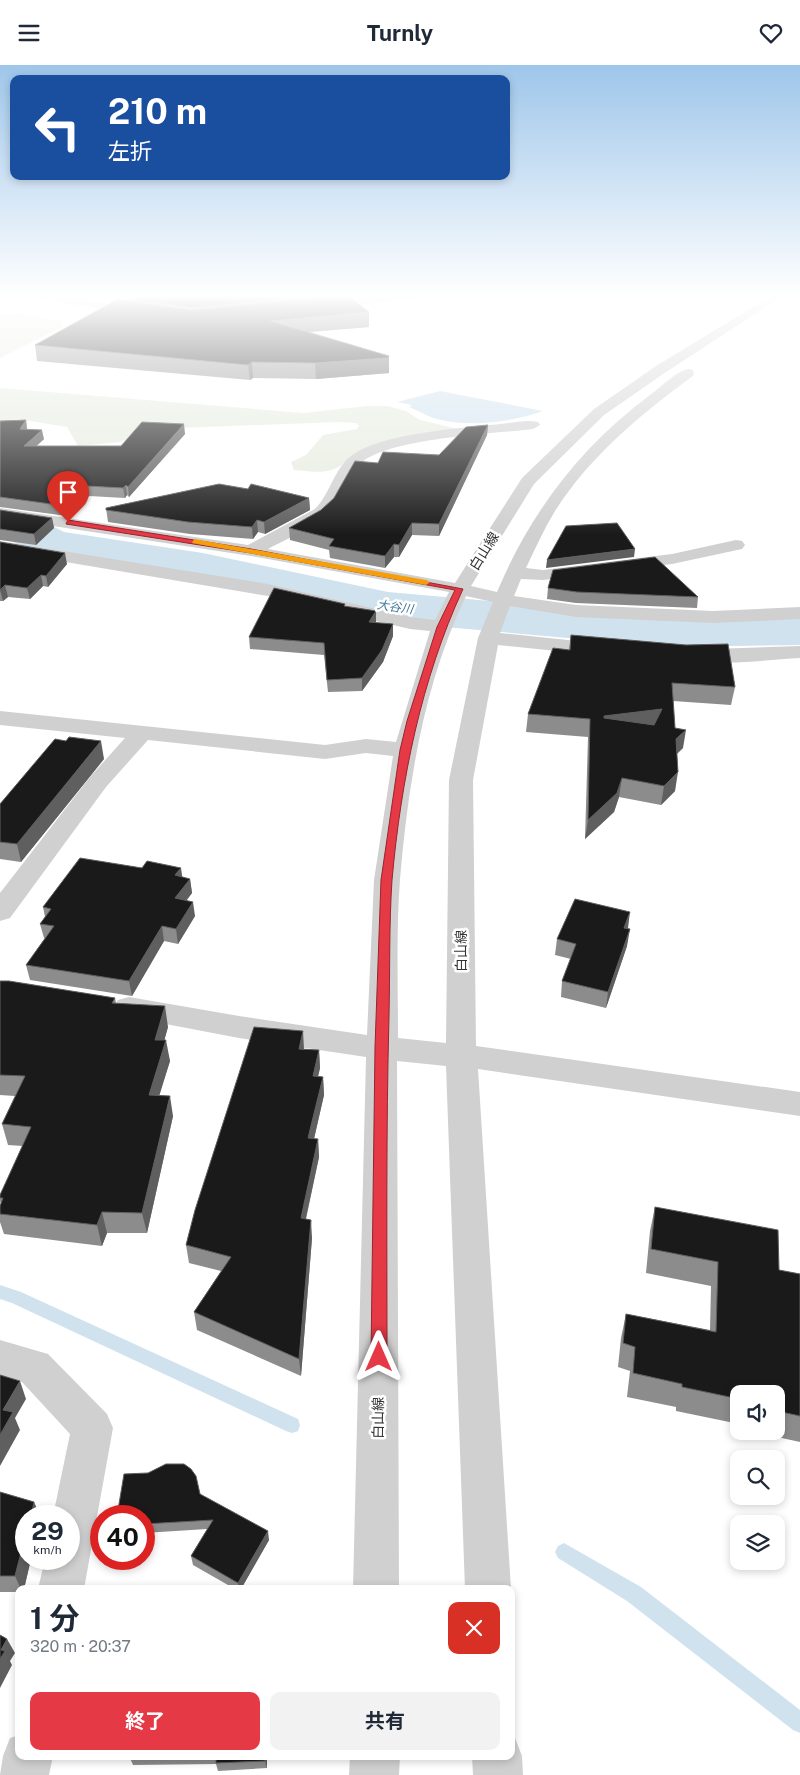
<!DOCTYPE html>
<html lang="ja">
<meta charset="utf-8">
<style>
:root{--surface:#fff;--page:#f2f2f3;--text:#1f2937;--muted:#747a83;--accent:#e63946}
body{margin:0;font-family:"Public Sans","Noto Sans JP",sans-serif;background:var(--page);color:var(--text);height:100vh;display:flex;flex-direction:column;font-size:19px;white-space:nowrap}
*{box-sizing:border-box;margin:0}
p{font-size:16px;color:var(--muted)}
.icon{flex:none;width:28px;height:28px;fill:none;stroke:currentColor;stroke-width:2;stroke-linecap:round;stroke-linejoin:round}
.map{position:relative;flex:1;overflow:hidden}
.drawer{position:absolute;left:15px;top:1520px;width:500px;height:175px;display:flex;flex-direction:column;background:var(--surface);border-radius:10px;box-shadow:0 2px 8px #0003}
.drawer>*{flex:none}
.guide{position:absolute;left:10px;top:10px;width:500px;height:105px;border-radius:10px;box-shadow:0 2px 8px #0003;background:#1a4fa0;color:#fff;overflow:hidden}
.controls{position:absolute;left:730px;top:1320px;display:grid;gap:10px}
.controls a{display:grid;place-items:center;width:55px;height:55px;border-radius:10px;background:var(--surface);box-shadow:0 2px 8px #0003;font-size:25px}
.speed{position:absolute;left:15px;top:1440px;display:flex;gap:10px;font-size:25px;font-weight:700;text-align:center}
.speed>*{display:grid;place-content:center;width:65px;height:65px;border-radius:50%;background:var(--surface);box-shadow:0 2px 8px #0003;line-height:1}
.speed small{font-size:12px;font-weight:400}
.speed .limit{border:8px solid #d22;background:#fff;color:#111}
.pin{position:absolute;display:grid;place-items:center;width:42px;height:42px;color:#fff;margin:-51px -21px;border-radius:50% 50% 50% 0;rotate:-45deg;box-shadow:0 0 5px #0007}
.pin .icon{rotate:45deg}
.me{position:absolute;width:55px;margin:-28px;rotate:0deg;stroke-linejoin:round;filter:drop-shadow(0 0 4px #0008)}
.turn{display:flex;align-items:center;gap:18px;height:105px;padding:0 15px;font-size:22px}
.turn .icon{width:65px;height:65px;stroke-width:2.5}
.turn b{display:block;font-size:35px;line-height:42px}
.round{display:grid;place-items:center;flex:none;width:52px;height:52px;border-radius:10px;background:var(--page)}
.summary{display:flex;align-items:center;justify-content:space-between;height:85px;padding:0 15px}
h1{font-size:30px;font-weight:700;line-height:38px}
.cta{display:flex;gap:10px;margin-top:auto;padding:10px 15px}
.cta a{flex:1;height:58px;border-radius:10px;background:var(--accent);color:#fff;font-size:20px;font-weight:700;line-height:58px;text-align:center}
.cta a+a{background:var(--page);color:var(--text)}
header{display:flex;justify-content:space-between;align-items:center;height:65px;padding:0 15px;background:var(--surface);font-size:22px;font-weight:700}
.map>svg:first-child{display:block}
</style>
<header><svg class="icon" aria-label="menu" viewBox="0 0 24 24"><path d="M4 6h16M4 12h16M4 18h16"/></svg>Turnly<svg class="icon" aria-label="heart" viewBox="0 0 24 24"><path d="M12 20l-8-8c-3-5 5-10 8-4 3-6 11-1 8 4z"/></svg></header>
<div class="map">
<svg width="800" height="1710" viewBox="0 0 800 1710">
<rect width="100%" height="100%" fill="#fff"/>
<!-- green -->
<path fill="#e6ecdf" d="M22,249L61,256L62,262L0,293V250Z
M0,323L303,348L367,341H387L406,346L420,355L458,364L370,381C358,387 351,394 340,401C327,410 308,406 294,405L291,397L306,390L323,370L357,364L359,361L356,358L338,357L150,364L120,377L78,381L67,362L18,354L0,356Z"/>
<!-- water -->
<path fill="#cfe2ee" d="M440,326L543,346C511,357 475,362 441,355C430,353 419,346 409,342L412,340L397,337Z"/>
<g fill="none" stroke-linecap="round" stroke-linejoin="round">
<!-- stream -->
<path fill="#cfe2ee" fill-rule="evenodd" d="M0,1220L21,1227L298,1354L300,1360L298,1366L292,1368L286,1366L12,1238L0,1234Z
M564,1478L641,1522L800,1645V1668L793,1665L627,1536L558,1493L555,1487L558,1481Z"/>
<!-- river -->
<path fill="#cfe2ee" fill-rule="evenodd" d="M0,444L30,450L64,467L203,488L388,527L669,552L800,550V580L669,582L388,557L203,516L52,493L36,489L0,470Z"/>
<!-- minor -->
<path fill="#d0d0d0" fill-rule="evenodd" d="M33,231H59L143,244L149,247L143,250L38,234Z
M382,231H420L415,234L320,243L314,240L320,237Z
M771,231H783L666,307L604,350L534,419L471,521L497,527C530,448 581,381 650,330C661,322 675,307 688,304L693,305L694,308L693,311C640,350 591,390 555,446C544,464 535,484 526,503L543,505L672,489L736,475L742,476L745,480L742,484L672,499L543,515L521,514L514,531L576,540L713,546L800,542V554L713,558L576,552L510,541L500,568L606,579L613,581L616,585L613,589L606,591L498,580L473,715L476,981L800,1027V1051L478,1004L511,1524H465L446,1001L397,996L399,1524H353L366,992L239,973L129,952L118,949L114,942L118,935L129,932L239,951L367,970L374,815L393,691L366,688L325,694L148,675L106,722L10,853L0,856V828L90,712L125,673L0,660V646L325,680L366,674L396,677L430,566L410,564L268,531L0,486V476L268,519L410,552L435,555L449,527L251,491L0,453V443L248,480L315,444C330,429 334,404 351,391C381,368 462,363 500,359C512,358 526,354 538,357L540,360L533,364C493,369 390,373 361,398C348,410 344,430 333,444C321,460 286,474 268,484L455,518L522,413L594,344L656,301ZM466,531L493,537L478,573L449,715L446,978L398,973C398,921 396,867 400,814C408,719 424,618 466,531Z
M800,581V593C763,595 720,602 684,593L681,589L684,585Z
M0,1275L48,1289L107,1349L113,1363L84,1524H38L45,1494H69V1451H53L70,1369L22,1317L0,1311Z
M19,1670V1691H53L49,1710H0L3,1691L10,1673Z
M511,1672L515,1673L522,1691L523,1710H473L472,1691H511Z
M350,1691H400L399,1710H349Z"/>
</g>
<!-- wall -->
<path fill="#8c8c8c" d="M140,231H368L351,233L369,262L309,267L389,308L316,314L253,313L250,315L37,296L35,280L133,236V235Z
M26,355L27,364L44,374L36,381H121L185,369L129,432L127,430L125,433L89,431L67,451L0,442V356Z
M488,360L487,370L439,471L412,470L399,492H394L385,503L330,493L329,485L290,475L289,463L321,445L378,398L439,390Z
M309,433L310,445L265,469L258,467L253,474L190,469L108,457L106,443Z
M0,445L52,453L54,463L36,480L0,475Z
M0,477L67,499L48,522L43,521L30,534L8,532L3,536H0Z
M548,523L698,532L697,543L576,538L547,534Z
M345,541L376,558L393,559V571L383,597L362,626L328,627L324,590L250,584L249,572Z
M571,570L735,622L731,640L673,636L675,663L683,683L677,689L675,726L661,740L619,732L614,747L585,774L588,672L526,667L528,649L569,585Z
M104,694L21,797L0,794V739Z
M182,812L190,814L192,828L187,835L195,851L178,879L164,876L132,931L30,915L26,900L45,873H44L40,859L45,852L43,842Z
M628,864L627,881L606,943L561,932L562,916L571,894L555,890L557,874Z
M0,916L115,933L116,938L168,962L164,975L170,996L159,1030L173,1051L147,1168H107L102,1181L4,1169L0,1157V1141L1,1139L0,1136V1130L23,1081L8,1080L2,1059L15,1031L0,1030Z
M304,984L319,985L320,1003L318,1011L323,1012L324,1030L314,1074H318L319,1092L306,1154L312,1173L301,1311L197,1265L194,1247L221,1206L189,1198L186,1180Z
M655,1142L779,1205L800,1209V1377L768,1370L769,1366H776V1329H739V1359L676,1346V1342L627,1332L630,1306L618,1302L621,1273L626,1249L710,1265L711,1221L646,1208L650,1166Z
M0,1427L34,1437L40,1451H26V1494H31L24,1524H19V1527H0Z
M200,1429L269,1475L241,1524H235L193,1500L191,1491L207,1464L144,1468V1451Z
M130,1691H267V1703L218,1706L216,1699L133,1700L130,1693Z"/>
<!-- shaded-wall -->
<path fill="#5f5f5f" d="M315,231H368L193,249L192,243Z
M369,247V262L272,270L271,256Z
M389,291V308L316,314L315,298Z
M252,297L253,313L250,315L248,300Z
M26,355L27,365L20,364Z
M184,359L185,369L129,432L128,422Z
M488,360L487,370L439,471V459Z
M42,365L44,374L26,391L24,381Z
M126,420L127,430L125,433L123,423Z
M87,421L89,431L67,451L65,441Z
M309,433L310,445L265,469L264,457Z
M52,453L54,463L36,480L34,469Z
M257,455L258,467L253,474L252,462Z
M412,458V470L399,492V480Z
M394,479V492L385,503V491Z
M635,484L634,492L546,503L547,495Z
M65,488L67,499L48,522L46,511Z
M41,510L43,521L30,534L27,523Z
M5,520L8,532L3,536L0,525Z
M376,546V558L369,557Z
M393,559V571L383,597L362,626V613Z
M662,644L659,662L602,670L604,651Z
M686,665L683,683L673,692L676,674Z
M101,676L104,694L21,797L17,779Z
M678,707L675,726L661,740L664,721Z
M622,713L619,732L614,747L585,774L588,755Z
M181,803L183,817L175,810Z
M190,814L192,828L177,847L175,833Z
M193,837L195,851L178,879L176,864Z
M630,847L628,863L622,879L624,863Z
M162,861L164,876L132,931L129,916Z
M630,864L627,881L606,943L608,927Z
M165,941L168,962L159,995L155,975Z
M303,966L304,984H299Z
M166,975L170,996L153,1051L149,1030Z
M319,985L320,1003L314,1029L313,1011Z
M323,1012L324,1030L310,1091L308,1073Z
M170,1031L173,1051L147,1168L142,1148Z
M318,1074L319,1092L302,1171L301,1153Z
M102,1147L107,1168L102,1181L97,1160Z
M311,1155L312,1173L301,1311L299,1294Z
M20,1316L26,1334L15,1353L20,1365L0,1401V1370L3,1345Z
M34,1437L40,1451H31Z
M268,1466L269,1475L241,1524H239L238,1518Z
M26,1468V1494H31L24,1524H21L15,1511Z
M7,1574L15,1588L10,1596L12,1600L0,1623V1594L1,1585Z
M265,1691H267V1703L265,1696Z"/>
<!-- building -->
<path fill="#1a1a1a" stroke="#5f5f5f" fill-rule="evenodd" d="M140,231H315L192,243L133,235Z
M329,231H349L369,247L271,256L389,291L388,293L315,298L252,297L248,300L35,280L118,234L192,245Z
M26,355L20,364L42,365L24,381H121L142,357L184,359L128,422L126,420L123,423L87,421L65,441L0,432V356Z
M488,360L439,459L412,458L399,480L394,479L385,491L329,481L334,474L289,463L321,445L334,433L355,396L378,398L383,387L439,390L466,362Z
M219,419L248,424L251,419L309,433L264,457L257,455L252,462L188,457L106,445V443Z
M0,445L52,453L34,469L0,464Z
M617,458L635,484L547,495L566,461Z
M0,477L65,488L46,511L41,510L27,523L5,520L0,525Z
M655,492L698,532L577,527L548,523L553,505Z
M274,523L345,539L344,541L370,545L376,546L369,557L393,559L382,585L362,613L327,615L324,578L249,572Z
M571,570L686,580L728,579L735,622L672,618L675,663L686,665L676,674L678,707L664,721L622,713L617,728L588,755L590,654L528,649L553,583L570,585ZM662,644L654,660L604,653V651Z
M69,672L101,676L17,779L0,777V739L55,674L66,676Z
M80,793L142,803L147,796L181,803L175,810L190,814L175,833L193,837L176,864L162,861L129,916L26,900L54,861L40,859L51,844L43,842Z
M575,834L630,847L624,863L630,864L608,927L562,916L576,879L557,874Z
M0,916H9L115,933L112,938L165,941L155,975H166L149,1030L170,1031L142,1148L102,1147L97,1160L0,1149V1141L3,1133H0V1130L31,1062L2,1059L25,1011L0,1010Z
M254,962L303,966L299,984L319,985L313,1011L323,1012L308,1073L318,1074L301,1153L311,1155L299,1294L194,1247L231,1192L186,1180L195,1145Z
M655,1142L778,1165L779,1205L800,1209V1351L777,1346L778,1343L776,1342V1329H739V1334L682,1322V1319L633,1308L635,1282L623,1278L626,1249L716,1267L718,1197L651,1184Z
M0,1310L20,1316L3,1345L13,1347L0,1370Z
M166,1399H184L191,1404L196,1411L200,1429L268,1466L238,1518L191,1491L213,1455L144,1459V1451H117L124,1409L148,1408Z
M0,1427L34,1437L31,1451H26V1468L15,1511H0Z
M0,1570L7,1574L1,1585L5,1586L0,1594Z
M130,1691H215L130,1693Z
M216,1691H265V1696L216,1698Z"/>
<!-- sky -->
<linearGradient id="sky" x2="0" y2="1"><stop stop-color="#9ec6ea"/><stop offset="0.49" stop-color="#fff"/><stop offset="1" stop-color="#fff" stop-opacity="0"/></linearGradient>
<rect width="800" height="470" fill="url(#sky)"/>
<!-- route -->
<path fill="#e63946" stroke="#96252e" d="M68,455L251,484L463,524C421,615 401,715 392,815C389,860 390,906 389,951C386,1065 387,1178 387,1292L384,1297L379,1299L373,1297L371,1292L375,982L381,815L400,685L407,656L437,562L455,525L251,488L66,459Z"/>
<!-- slow -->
<path fill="#f59e0b" d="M194,474L426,515L430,517L426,520L192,478Z"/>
<g text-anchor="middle" stroke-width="5" stroke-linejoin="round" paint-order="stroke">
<!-- far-water labels -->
<g font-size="12" font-style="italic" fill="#3f7597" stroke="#fff">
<text transform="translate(395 542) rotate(8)" y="4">大谷川</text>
</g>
<!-- street labels -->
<g font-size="14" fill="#333" stroke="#fff">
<text transform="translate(484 486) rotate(-58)" y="5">白山線</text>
<text transform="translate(461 886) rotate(-90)" y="5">白山線</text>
<text transform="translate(378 1353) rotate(-89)" y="5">白山線</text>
</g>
</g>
</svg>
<div class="controls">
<a><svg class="icon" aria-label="sound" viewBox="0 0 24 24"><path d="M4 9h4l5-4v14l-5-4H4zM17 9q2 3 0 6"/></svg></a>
<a><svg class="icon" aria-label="search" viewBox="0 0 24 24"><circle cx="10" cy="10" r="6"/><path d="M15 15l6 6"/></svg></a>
<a><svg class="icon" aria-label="layers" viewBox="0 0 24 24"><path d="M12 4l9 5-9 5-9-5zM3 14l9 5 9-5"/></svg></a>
</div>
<div class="speed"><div>29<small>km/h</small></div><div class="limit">40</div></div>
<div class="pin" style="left:68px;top:457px;background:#d93025"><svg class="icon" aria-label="arrive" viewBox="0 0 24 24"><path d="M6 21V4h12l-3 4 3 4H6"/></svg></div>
<svg class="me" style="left:379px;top:1292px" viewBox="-20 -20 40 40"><path d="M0-17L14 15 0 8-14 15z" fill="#e63946" stroke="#fff" stroke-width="4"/></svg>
<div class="guide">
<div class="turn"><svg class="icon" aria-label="left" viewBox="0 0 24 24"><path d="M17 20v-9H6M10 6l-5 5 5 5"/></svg><div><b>210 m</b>左折</div></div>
</div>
<section class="drawer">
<div class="summary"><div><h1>1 分</h1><p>320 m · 20:37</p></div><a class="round" style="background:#d93025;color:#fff"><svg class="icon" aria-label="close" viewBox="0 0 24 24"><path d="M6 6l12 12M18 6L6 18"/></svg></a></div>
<div class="cta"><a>終了</a><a>共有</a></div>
</section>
</div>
